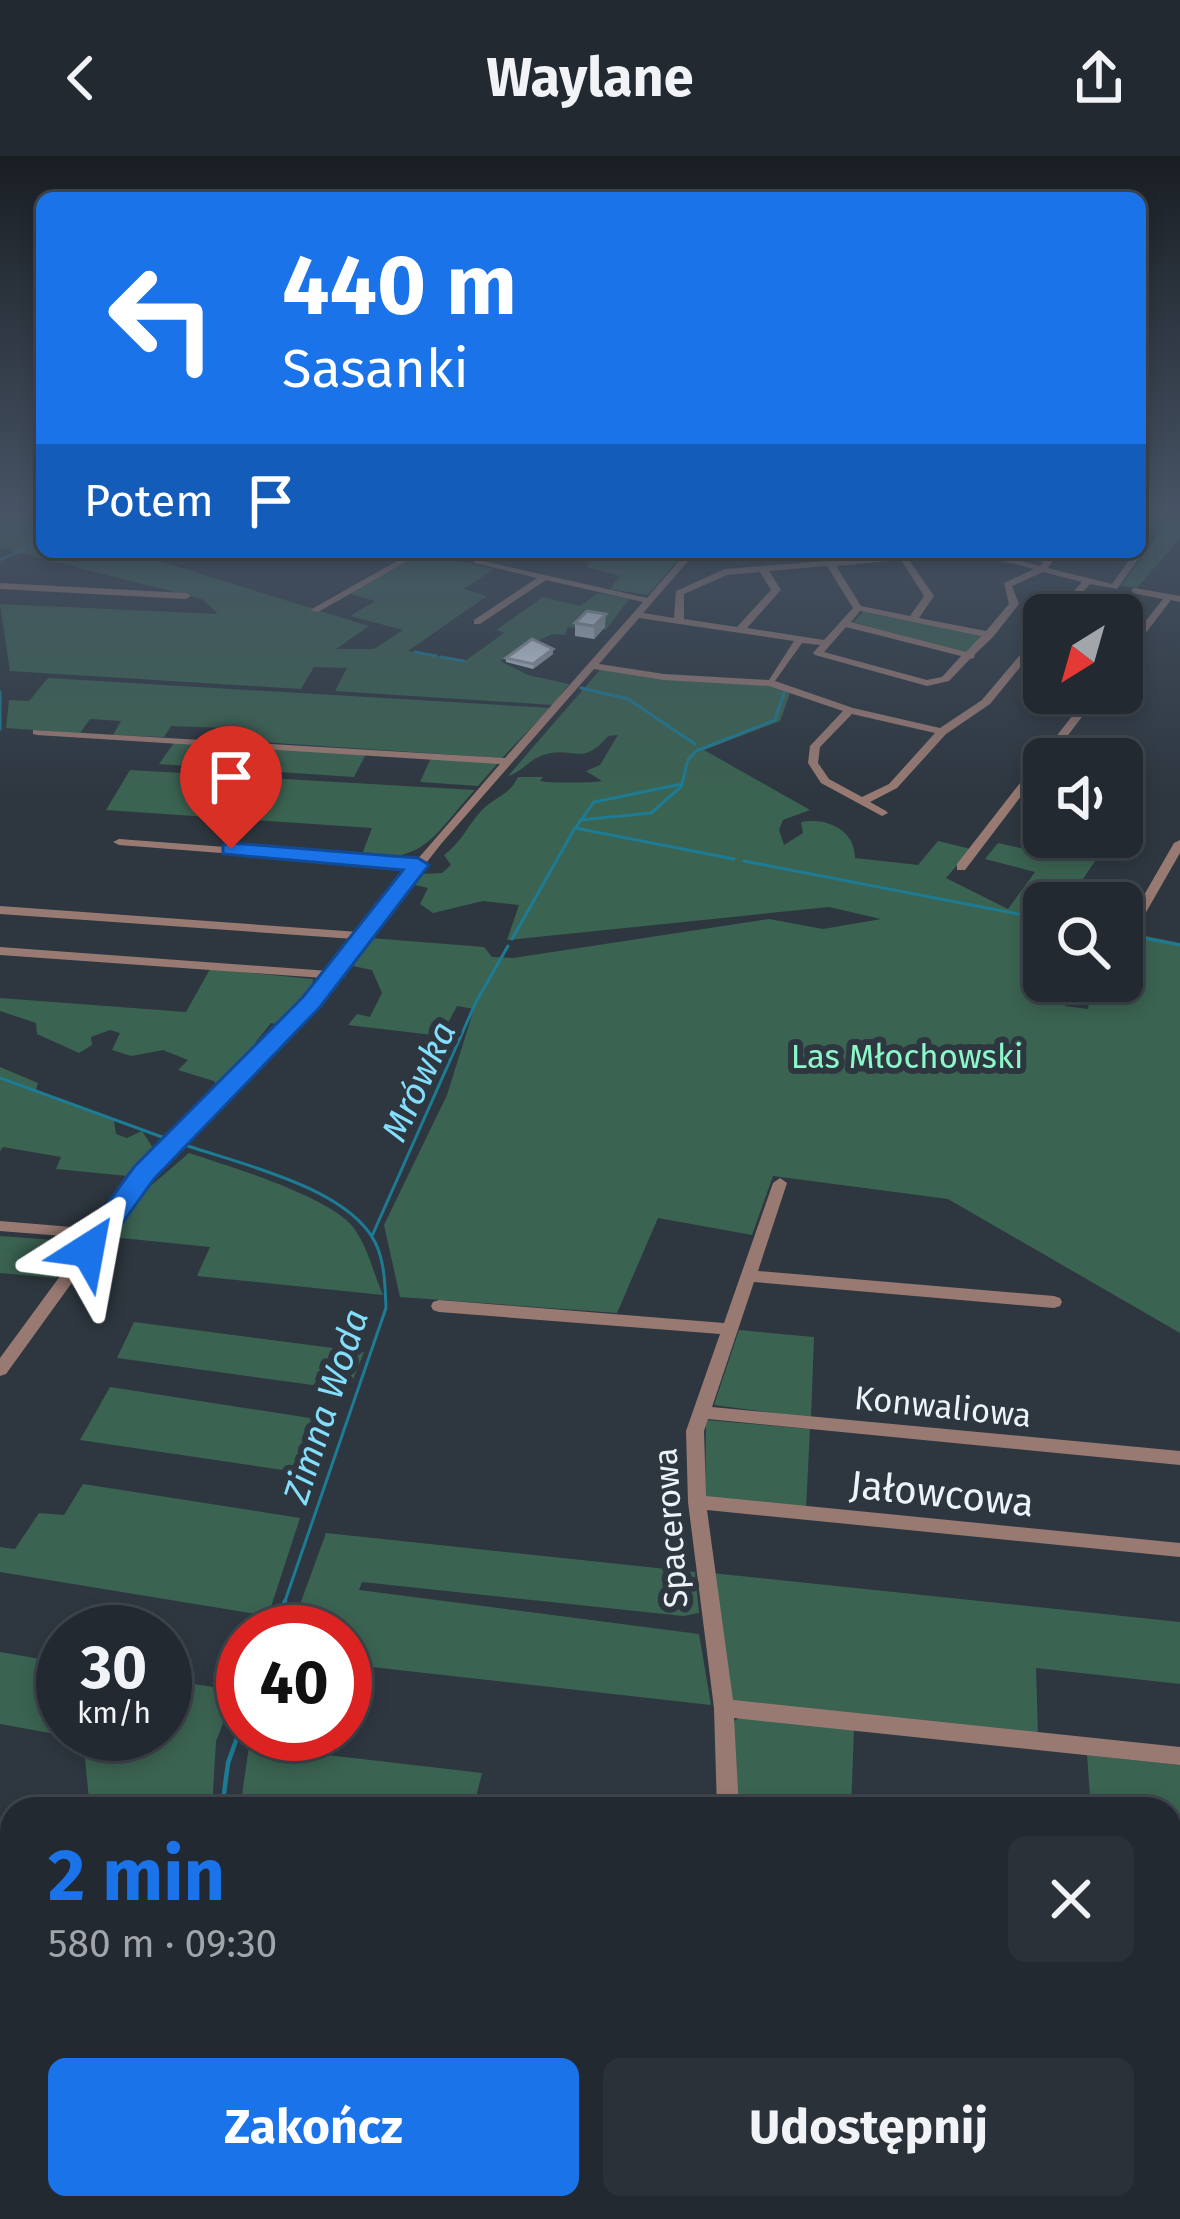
<!DOCTYPE html>
<html lang="pl">
<meta charset="utf-8">
<style>
:root{--surface:#222930;--page:#2a3138;--text:#f1f3f6;--muted:#a2a6ab;--line:#3f454c;--accent:#1a73e8}
body{margin:0;font-family:"Fira Sans",sans-serif;background:var(--page);color:var(--text);height:100vh;display:flex;flex-direction:column;font-size:45px;white-space:nowrap}
*{box-sizing:border-box;margin:0}
p{font-size:39px;color:var(--muted)}
.icon{flex:none;width:66px;height:66px;fill:none;stroke:currentColor;stroke-width:2;stroke-linecap:round;stroke-linejoin:round}
.map{position:relative;flex:1;overflow:hidden}
.drawer{position:absolute;left:0px;top:1641px;width:1182px;height:423px;display:flex;flex-direction:column;background:var(--surface);border-radius:36px 36px 0 0;box-shadow:0 6px 18px #0003,0 0 0 3px var(--line)}
.drawer>*{flex:none}
.top-card{position:absolute;left:36px;top:36px;width:1110px;height:366px;border-radius:18px;box-shadow:0 6px 18px #0003,0 0 0 3px var(--line);background:#1a73e8;color:#fff;overflow:hidden}
.needle{width:78px;rotate:217deg}
.tools{position:absolute;left:1023px;top:438px;display:grid;gap:24px}
.tools a{display:grid;place-items:center;width:120px;height:120px;border-radius:18px;background:var(--surface);box-shadow:0 6px 18px #0003,0 0 0 3px var(--line);font-size:60px}
.speed{position:absolute;left:36px;top:1449px;display:flex;gap:24px;font-size:60px;font-weight:700;text-align:center}
.speed>*{display:grid;place-content:center;width:156px;height:156px;border-radius:50%;background:var(--surface);box-shadow:0 6px 18px #0003,0 0 0 3px var(--line);line-height:1}
.speed small{font-size:30px;font-weight:400}
.speed .limit{border:18px solid #d22;background:#fff;color:#111}
.pin{position:absolute;display:grid;place-items:center;width:102px;height:102px;color:#fff;margin:-123px -51px;border-radius:50% 50% 50% 0;rotate:-45deg;box-shadow:0 0 12px #0007}
.pin .icon{rotate:45deg}
.me{position:absolute;width:132px;margin:-66px;rotate:34deg;stroke-linejoin:round;filter:drop-shadow(0 0 9px #0008)}
.turn{display:flex;align-items:center;gap:42px;height:252px;padding:0 48px;font-size:54px}
.turn .icon{width:156px;height:156px;stroke-width:2.5}
.turn b{display:block;font-size:84px;line-height:102px}
.then{display:flex;align-items:center;height:114px;padding:0 48px;background:#0003;gap:24px;font-size:45px}
.round{display:grid;place-items:center;flex:none;width:126px;height:126px;border-radius:18px;background:var(--page)}
.head{display:flex;align-items:center;justify-content:space-between;height:204px;padding:0 48px}
h1{font-size:72px;font-weight:700;line-height:90px;color:var(--accent)}
.button{display:flex;gap:24px;margin-top:auto;padding:24px 48px}
.button a{flex:1;height:138px;border-radius:18px;background:var(--accent);color:#fff;font-size:48px;font-weight:700;line-height:138px;text-align:center}
.button a+a{background:var(--page);color:var(--text)}
header{display:flex;justify-content:space-between;align-items:center;height:156px;padding:0 48px;background:var(--surface);font-size:54px;font-weight:700}
.map>svg:first-child{display:block}
</style>
<header><svg class="icon" aria-label="back" viewBox="0 0 24 24"><path d="M15 5l-7 7 7 7"/></svg>Waylane<svg class="icon" aria-label="share" viewBox="0 0 24 24"><path d="M12 15V3M7 8l5-5 5 5M5 13v7h14v-7"/></svg></header>
<div class="map">
<svg width="1180" height="2063" viewBox="0 0 1180 2063">
<rect width="100%" height="100%" fill="#2e3740"/>
<!-- green -->
<path fill="#3b6351" d="M0,353L42,367V396H130L369,470L336,493H374L403,474L350,460L375,445L350,438L423,397L494,413L464,433L487,440L408,495L465,505L504,477L496,474L543,441L580,450L598,437L629,443L606,474L586,467L580,473L568,471L565,479L552,478L500,505L528,519L569,528L553,549L335,535L347,512L314,511L301,533L10,515L0,448L218,458L202,443L0,392Z
M1140,357L1175,363L1180,357V382L1137,432L1121,430L1161,374L1140,369Z
M542,396H685L648,439L610,433L620,420L586,411L591,406Z
M863,456L981,479L967,497L853,466Z
M600,514L771,530L790,537L780,565L704,594L810,654L783,664L779,674L784,689L803,677L801,666C827,661 855,674 855,702L918,709L938,685L971,693L946,722L1008,753L1035,716L985,703L998,687L1048,698L1060,681H1111L1067,747H1044V825H1068L1065,850L1088,853L1091,832H1099L1086,825H1122V775L1180,787V1177L948,1043L773,1020L752,1079L658,1062L617,1157L400,1141L384,1069L447,939L474,853L457,850L441,880L348,869L357,858L370,861L382,837L372,814L353,810L370,782L484,791L492,801L513,802L769,763L823,773L881,763L829,751L507,784L519,749L483,745L433,757L420,748L428,732L415,729L422,718L442,717L451,709L444,699C462,686 467,670 482,654C496,640 509,640 518,621H543L540,625C547,627 594,627 602,625L586,615L600,609L618,579L608,580C581,612 574,589 543,599C530,603 522,616 508,620Z
M48,522L550,552L502,602L217,583L222,572L171,570L164,581L113,579L121,565L90,563L80,577L6,572L9,544L29,545Z
M174,587L366,598L354,621L159,608Z
M431,602L499,606L478,630L420,626Z
M130,614L475,634C433,679 428,706 361,701L372,672L106,654Z
M210,813L313,823L312,835L280,869L271,867L255,887L261,892L217,931L214,925L178,914L188,904L163,894L131,900L112,894L120,877L110,874L91,881L92,889L79,897L37,878L36,867L0,855V842L186,856Z
M0,911L38,927L36,934L114,965L116,978L127,982L142,975L153,992L128,1020L56,1013L61,1001L3,991L0,995Z
M189,997C228,1010 328,1040 353,1071C369,1093 372,1114 383,1139L197,1120L210,1091L111,1081L133,1045Z
M0,1080L82,1086L56,1122L0,1117Z
M134,1166L364,1196L349,1234L117,1202Z
M739,1174L814,1181L811,1262L714,1249Z
M110,1231L329,1265L316,1319L80,1284Z
M706,1264L810,1273L806,1353L705,1342Z
M83,1328L300,1362L268,1460L0,1416V1391L15,1393L39,1357L64,1359Z
M326,1377L695,1416L699,1457L683,1460L362,1426L359,1434L699,1478L711,1549L345,1508V1476H290Z
M712,1417L1180,1466V1528L1036,1512L1038,1578L735,1546L728,1541Z
M0,1496L63,1507V1578H165V1523L236,1535L216,1585L212,1653H90L83,1583L0,1568Z
M741,1561L854,1573L851,1653L736,1649L732,1566Z
M249,1590L482,1617L476,1641L485,1644L483,1653H240Z
M1087,1599L1180,1609V1749L1170,1738V1653H1091Z
M0,1696L12,1698V1994L0,1990Z"/>
<g fill="none" stroke-linecap="round" stroke-linejoin="round">
<!-- stream-far1 -->
<path stroke="#1d7b94" stroke-width="3" d="M0,404L42,384
M415,496L436,500
M441,501L464,505
M581,532L628,543L695,588
M0,536V573
M688,604L696,595L775,564L784,537
M580,664L651,657L682,630
M577,670L594,646L682,628L687,607
M744,705L1044,763
M1122,778L1180,789
M512,783L575,672L734,703
M0,922L173,985
M182,988C237,1007 347,1031 375,1086C385,1106 385,1130 386,1152L284,1448
M372,1080L476,846L508,790"/>
<!-- stream -->
<path stroke="#1d7b94" stroke-width="4.5" d="M274,1476L285,1445
M222,1653L228,1607L243,1565
M306,2052L309,2063"/>
<!-- minor -->
<path fill="#997a73" fill-rule="evenodd" d="M413,396H424L318,456L310,454Z
M687,396H696L643,457L674,462L676,435L725,413L939,396H986L1040,410L1050,396H1058L1048,412L1112,428L1135,396L1142,398L1117,433L1090,428L1063,459H1053L1082,426L1043,416L1012,430L1019,448L993,481L975,498L974,502L970,503L949,525L927,530L815,499L813,497L820,489L802,487L775,525L853,552L940,572L982,544L1041,474L1044,473V482L990,548L946,578L897,632L870,646L886,655L888,657L882,660L821,627L808,607L810,590L843,555L769,530L664,524L594,513L441,688L299,870L149,1020L6,1218L0,1220V1202L88,1082L0,1075V1065L95,1073L139,1014L289,864L323,822L0,799V791L329,815L354,783L0,758V750L359,776L410,712L119,689L113,686L119,683L416,705L500,608L37,579L33,578V574L505,602L643,446L546,424L480,468H474V464L537,422L474,407V403L647,442ZM973,398L1034,413L1004,427L1009,448L986,475L919,462L934,440L909,404ZM901,404L924,440L910,460L861,450L836,410ZM827,410L853,452L824,484L747,472L781,434L769,415ZM760,416L771,434L737,471L684,463V438L727,419ZM860,455L981,480L966,496L851,466ZM639,462L794,485L769,524L664,518L599,508ZM846,471L961,500L942,521L927,524L824,496ZM852,558L935,577L889,628L862,641L829,623L818,607L820,591Z
M0,427L186,437L191,440L186,443L0,433Z
M1135,432L1180,440V446L1171,444L1125,504L1122,505V495L1163,443L1132,437V433Z
M1090,537H1100L1050,603H1044V610L965,714H957V708Z
M1180,684V697L1137,772L1131,776L1127,775L1125,772L1174,687Z
M780,1022L787,1027L758,1115L1054,1140L1060,1142L1062,1146L1060,1150L1054,1152L754,1126L712,1251L1180,1295V1309L708,1263L704,1275L706,1340L1180,1387V1401L707,1354L733,1544L1180,1591V1609L734,1562L739,1653H717L714,1552L688,1346L686,1275L720,1178L439,1156L433,1154L431,1150L433,1146L439,1144L724,1167L773,1027Z
M1170,1798L1180,1800V1822L1170,1820Z
M1170,1877L1180,1879V1903L1170,1901Z
M1170,1993L1180,1995V2019L1170,2017Z
M0,1995L12,1998V2022L0,2019Z
M128,2052H177L182,2054L186,2063H136L131,2061Z
M829,2052H853L854,2063H828Z"/>
</g>
<!-- wall -->
<path fill="#bdc7d0" d="M575,467L605,471L594,483L575,480Z
M553,498L533,513L506,506V502Z"/>
<!-- shaded-wall -->
<path fill="#9aa2a9" d="M606,458L605,471L594,483V470Z
M553,493V498L533,513V508Z"/>
<!-- building -->
<path fill="#dce7f2" stroke="#9aa2a9" stroke-width="3" d="M587,455L606,458L594,470L575,467Z
M532,483L553,493L533,508L506,502Z"/>
<!-- sky -->
<linearGradient id="sky" x2="0" y2="1"><stop stop-color="#191e23"/><stop offset="0.55" stop-color="#465364"/><stop offset="1" stop-color="#465364" stop-opacity="0"/></linearGradient>
<rect width="1180" height="640" fill="url(#sky)"/>
<!-- route -->
<path fill="#1a73e8" stroke="#114b97" stroke-width="3" d="M231,687L418,702L429,709L320,851L154,1023L98,1101H78V1088L134,1011L303,841L403,714L223,698V689Z"/>
<g text-anchor="middle" stroke-width="12" stroke-linejoin="round" paint-order="stroke">
<!-- park labels -->
<g font-size="33" fill="#8cf7c8" stroke="#2e3740">
<text x="907" y="912">Las Młochowski</text>
</g>
<!-- street labels -->
<g font-size="33" fill="#eef3f9" stroke="#2e3740">
<text transform="translate(943 1250) rotate(6)" y="12">Konwaliowa</text>
<text transform="translate(670 1372) rotate(-94)" y="12">Spacerowa</text>
</g>
<!-- water labels -->
<g font-size="36" font-style="italic" fill="#82defa" stroke="#2e3740">
<text transform="translate(418 925) rotate(-65)" y="13">Mrówka</text>
<text transform="translate(325 1250) rotate(-72)" y="13">Zimna Woda</text>
</g>
<!-- near-street labels -->
<g font-size="39" fill="#eef3f9" stroke="#2e3740">
<text transform="translate(942 1337) rotate(6)" y="14">Jałowcowa</text>
</g>
</g>
</svg>
<div class="tools">
<a><svg class="needle" viewBox="-14 -14 28 28"><path d="M0-13l5 13h-10z" fill="#e53935"/><path d="M0 13l5-13h-10z" fill="#a2a6ab"/></svg></a>
<a><svg class="icon" aria-label="sound" viewBox="0 0 24 24"><path d="M4 9h4l5-4v14l-5-4H4zM17 9q2 3 0 6"/></svg></a>
<a><svg class="icon" aria-label="search" viewBox="0 0 24 24"><circle cx="10" cy="10" r="6"/><path d="M15 15l6 6"/></svg></a>
</div>
<div class="speed"><div>30<small>km/h</small></div><div class="limit">40</div></div>
<div class="pin" style="left:231px;top:693px;background:#d93025"><svg class="icon" aria-label="arrive" viewBox="0 0 24 24"><path d="M6 21V4h12l-3 4 3 4H6"/></svg></div>
<svg class="me" style="left:88px;top:1094px" viewBox="-20 -20 40 40"><path d="M0-17L14 15 0 8-14 15z" fill="#1a73e8" stroke="#fff" stroke-width="4"/></svg>
<div class="top-card">
<div class="turn"><svg class="icon" aria-label="left" viewBox="0 0 24 24"><path d="M17 20v-9H6M10 6l-5 5 5 5"/></svg><div><b>440 m</b>Sasanki</div></div>
<div class="then">Potem<svg class="icon" aria-label="arrive" viewBox="0 0 24 24"><path d="M6 21V4h12l-3 4 3 4H6"/></svg></div>
</div>
<section class="drawer">
<div class="head"><div><h1>2 min</h1><p>580 m · 09:30</p></div><a class="round"><svg class="icon" aria-label="close" viewBox="0 0 24 24"><path d="M6 6l12 12M18 6L6 18"/></svg></a></div>
<div class="button"><a>Zakończ</a><a>Udostępnij</a></div>
</section>
</div>
